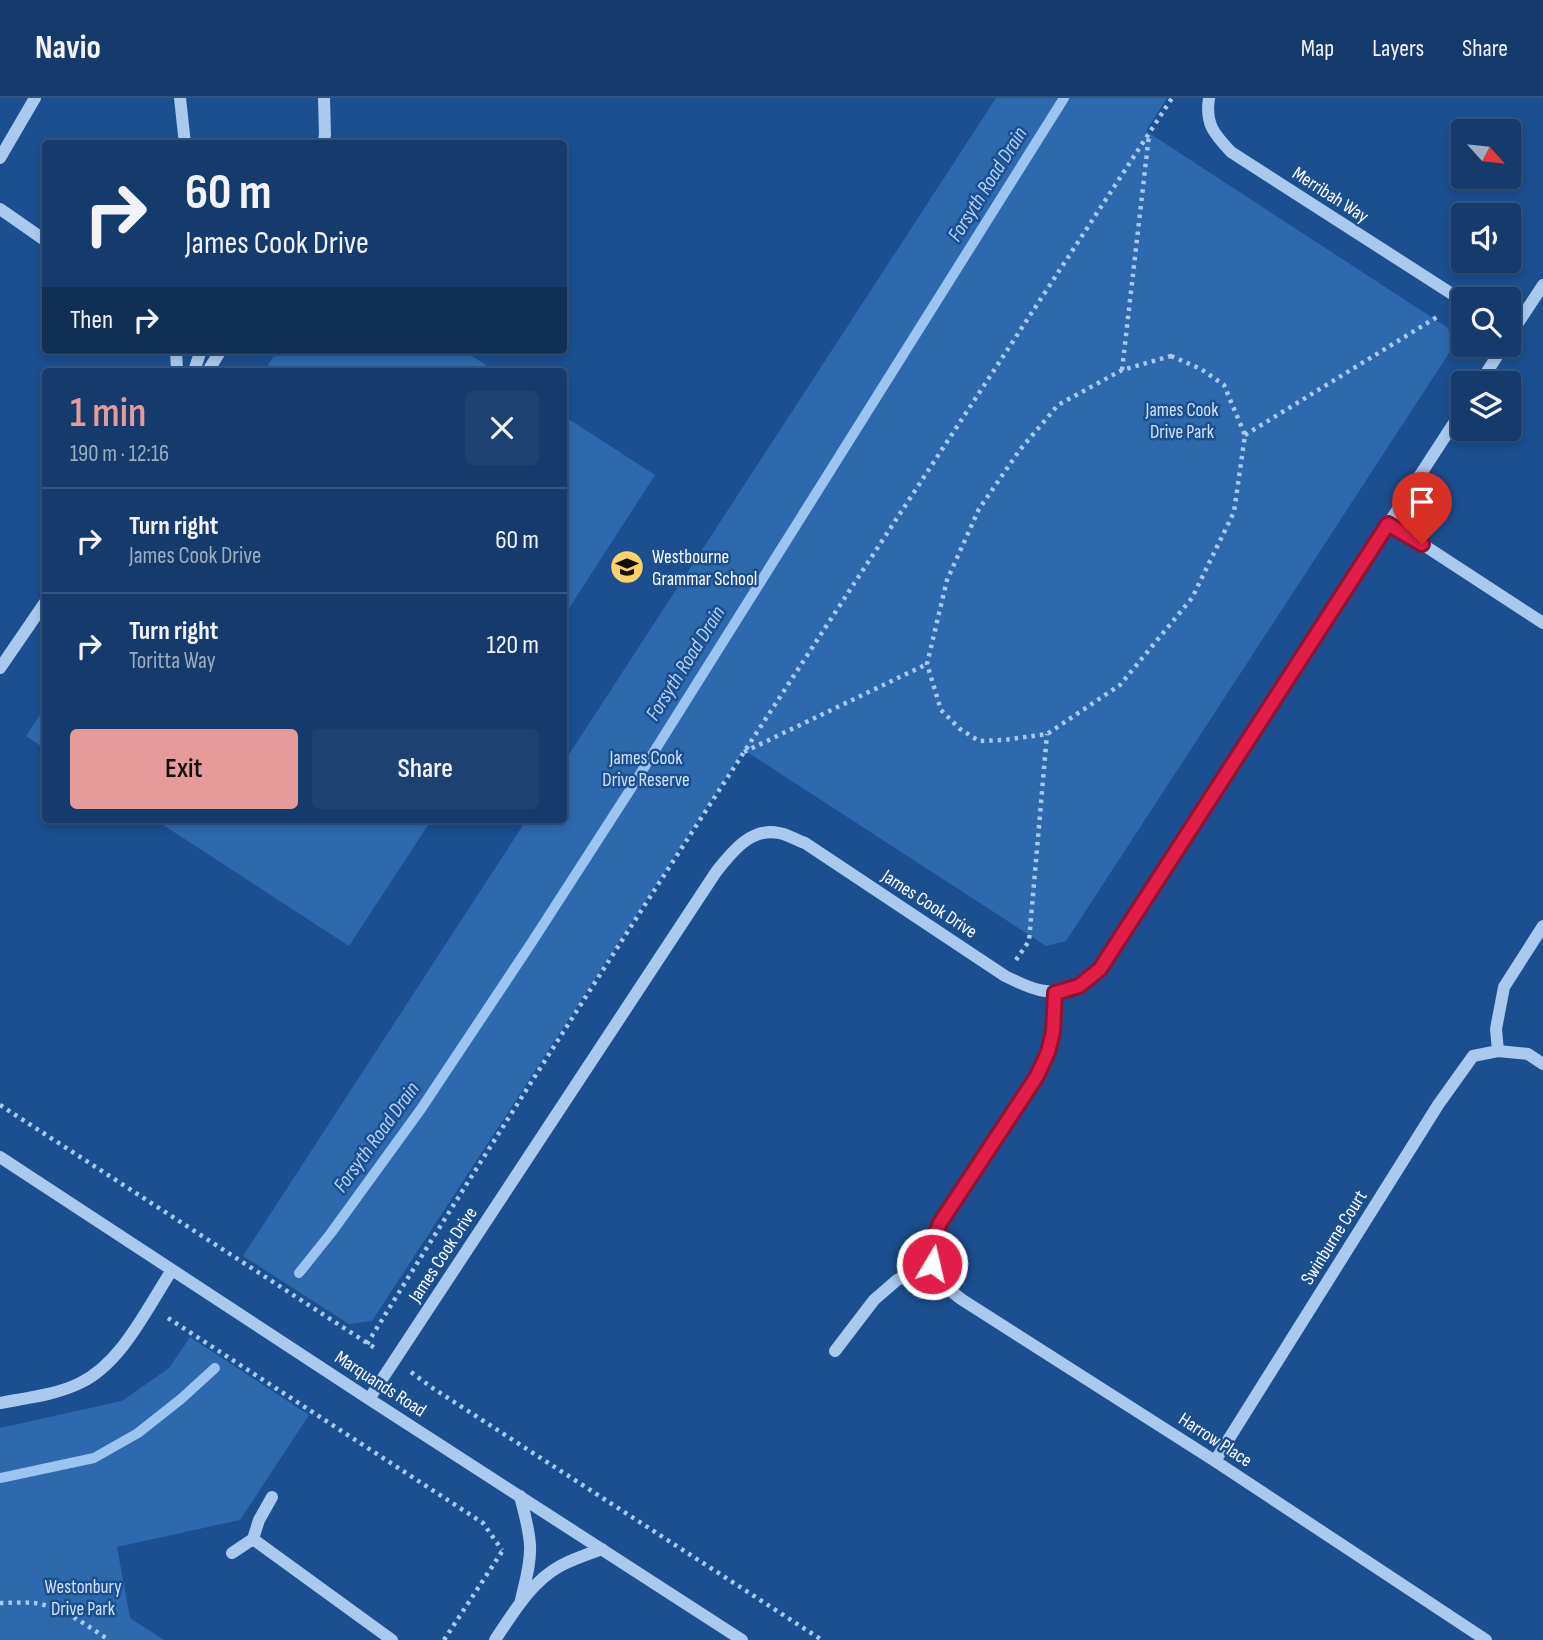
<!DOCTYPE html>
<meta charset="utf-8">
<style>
:root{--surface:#143b6b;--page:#1d4271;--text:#f1f3f6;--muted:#9dadc1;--line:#33557e;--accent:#e69b98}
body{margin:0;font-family:"Sofia Sans Condensed",sans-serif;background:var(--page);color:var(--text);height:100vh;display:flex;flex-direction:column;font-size:26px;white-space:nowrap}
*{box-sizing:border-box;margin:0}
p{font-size:23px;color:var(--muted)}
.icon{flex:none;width:38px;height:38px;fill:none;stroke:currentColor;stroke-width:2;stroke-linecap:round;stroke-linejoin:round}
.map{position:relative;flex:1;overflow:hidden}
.panel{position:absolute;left:42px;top:270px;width:525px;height:455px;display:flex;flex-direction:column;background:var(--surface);border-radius:7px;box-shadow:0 4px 10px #0003,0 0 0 2px var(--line)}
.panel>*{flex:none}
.hud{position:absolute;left:42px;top:42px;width:525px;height:214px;border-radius:7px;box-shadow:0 4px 10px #0003,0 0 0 2px var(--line);background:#143b6b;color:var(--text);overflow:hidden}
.needle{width:46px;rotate:117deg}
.buttons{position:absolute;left:1451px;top:21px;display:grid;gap:14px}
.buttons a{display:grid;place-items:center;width:70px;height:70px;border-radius:7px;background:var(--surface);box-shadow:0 4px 10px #0003,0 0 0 2px var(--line);font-size:35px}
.pin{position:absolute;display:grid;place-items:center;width:60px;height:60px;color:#fff;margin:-72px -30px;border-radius:50% 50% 50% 0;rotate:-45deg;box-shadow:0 0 7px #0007}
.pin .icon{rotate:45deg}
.me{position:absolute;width:77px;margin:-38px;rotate:9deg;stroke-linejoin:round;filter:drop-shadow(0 0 5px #0008)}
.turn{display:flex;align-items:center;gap:24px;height:147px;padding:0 28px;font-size:32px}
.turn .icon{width:91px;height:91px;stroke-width:2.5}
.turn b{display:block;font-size:49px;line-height:60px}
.then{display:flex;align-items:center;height:66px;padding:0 28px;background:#0003;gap:14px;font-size:26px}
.round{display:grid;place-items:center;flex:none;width:74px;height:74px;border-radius:7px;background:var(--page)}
.head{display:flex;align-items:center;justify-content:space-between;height:119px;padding:0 28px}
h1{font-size:42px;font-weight:600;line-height:52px;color:var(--accent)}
.cta{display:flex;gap:14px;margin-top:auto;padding:14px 28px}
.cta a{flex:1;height:80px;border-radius:7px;background:var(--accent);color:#111;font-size:28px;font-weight:600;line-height:80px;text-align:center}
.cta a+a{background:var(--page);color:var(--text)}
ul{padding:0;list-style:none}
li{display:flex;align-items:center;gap:21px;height:105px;padding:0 28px;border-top:2px solid var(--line)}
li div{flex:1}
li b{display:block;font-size:26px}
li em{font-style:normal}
header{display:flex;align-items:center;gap:42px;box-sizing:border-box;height:98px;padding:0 35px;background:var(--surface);border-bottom:2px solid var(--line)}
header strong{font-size:33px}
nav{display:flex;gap:38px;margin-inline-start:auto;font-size:24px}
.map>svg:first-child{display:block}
</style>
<header>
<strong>Navio</strong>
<nav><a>Map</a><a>Layers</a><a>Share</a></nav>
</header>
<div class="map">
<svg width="1543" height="1542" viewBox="0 0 1543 1542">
<rect width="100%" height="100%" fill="#1b4f8f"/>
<!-- green -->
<path fill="#2e69ad" d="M996,0H1167L1146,33L1448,230L1453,249L1066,843L1046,848L744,652L372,1223L349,1226L243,1158L527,721H564V664Z
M278,252H463L495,273H264Z
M564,318L655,377L564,518Z
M45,609V651L26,638Z
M154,721H432L349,848Z
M190,1239L309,1317L240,1422L117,1449L130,1520L164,1542H0V1330L122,1303L169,1270Z"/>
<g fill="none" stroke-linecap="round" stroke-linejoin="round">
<!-- stream -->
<path stroke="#9cc4f0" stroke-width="10" d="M299,1175L331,1135L421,1011L532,844L630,692L1064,0
M0,1380L94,1360L138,1335L181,1301L215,1270"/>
<!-- path -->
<path stroke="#a9c9ee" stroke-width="4.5" stroke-dasharray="3.5 5" stroke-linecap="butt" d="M1171,258L1201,271L1224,287L1245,337L1234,414L1192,500L1120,587L1047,636L1004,642L979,643L960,631L941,612L927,566L947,482L979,411L1019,353L1058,307L1122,272Z
M1122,272L1149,37
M1245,337L1437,219
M744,654L927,566
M1016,862L1029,843L1047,636
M0,1007L378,1252
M168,1220L483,1425L502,1452
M367,1246C627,825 902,415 1172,0
M411,1274L431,1289L822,1542
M0,1505C11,1505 23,1504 34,1505C61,1508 86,1527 109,1542
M444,1542L503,1452"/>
<!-- minor -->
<path stroke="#a9c9ee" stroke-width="12" d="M180,0L185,46
M1209,0C1205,26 1214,36 1231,54L1463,203
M323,46L325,37L324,0
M0,60L35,0
M0,111L46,143
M1508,240L1543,187
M176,252L177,273
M194,273L201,252
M208,273L221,252
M1480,285L1504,247
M1389,426L1422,446L1543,525
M0,570L46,503
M1055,895L1053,934L1048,954L1037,978L940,1125C932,1144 926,1164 939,1181C944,1189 954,1195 961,1201L1215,1363L1486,1542
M1498,953L1496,931L1504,889L1543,828
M0,1059L369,1301L742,1542
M835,1253L874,1202L897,1182L932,1166
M369,1301L716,774C732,754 751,729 779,735C787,736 796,742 805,745L1005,878C1029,890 1050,900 1077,889C1085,886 1093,877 1099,871L1463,311
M0,1305C26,1300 56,1297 80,1285C122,1265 147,1210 172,1172
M1215,1363L1438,1007L1473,958L1498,953L1528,956L1543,966
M520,1398C524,1414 529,1430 530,1447C531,1466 525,1484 521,1502
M253,1441L392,1542
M232,1455L253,1441L259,1422L272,1399
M495,1542C513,1515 531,1484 560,1468C573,1461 588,1456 602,1451"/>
</g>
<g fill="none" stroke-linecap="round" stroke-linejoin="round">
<!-- route casing -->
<g stroke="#92132f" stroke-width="18">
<path id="route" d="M932,1166V1145L940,1125L1037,978L1048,954L1053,934L1055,895L1079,888L1100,871L1388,426L1422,446"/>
</g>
<!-- route -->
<use href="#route" stroke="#e11d48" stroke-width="12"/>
</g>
<!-- icons -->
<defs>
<g id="school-disc" transform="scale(1.75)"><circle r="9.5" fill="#ffd166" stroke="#1b4f8f"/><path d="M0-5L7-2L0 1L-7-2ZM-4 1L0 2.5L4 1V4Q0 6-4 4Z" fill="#111"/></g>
</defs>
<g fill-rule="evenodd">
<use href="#school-disc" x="627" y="469"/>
</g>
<g text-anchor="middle" stroke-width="5" stroke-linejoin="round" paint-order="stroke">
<!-- street labels -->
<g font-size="19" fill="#fff" stroke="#1b4f8f">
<text transform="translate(1331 96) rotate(33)" y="7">Merribah Way</text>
<text transform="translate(930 805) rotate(33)" y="7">James Cook Drive</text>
<text transform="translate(1333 1139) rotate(-58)" y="7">Swinburne Court</text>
<text transform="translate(442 1156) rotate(-57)" y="7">James Cook Drive</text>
<text transform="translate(381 1285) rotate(33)" y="7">Marquands Road</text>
<text transform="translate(1216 1341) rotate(33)" y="7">Harrow Place</text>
</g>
<!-- park labels -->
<g font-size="19" fill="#cfe3fa" stroke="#1b4f8f">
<text x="1182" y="318">James Cook<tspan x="1182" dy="22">Drive Park</tspan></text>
<text x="646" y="666">James Cook<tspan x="646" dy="22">Drive Reserve</tspan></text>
<text x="83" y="1495">Westonbury<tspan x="83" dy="22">Drive Park</tspan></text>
</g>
<!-- poi labels -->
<g font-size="19" fill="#fff" stroke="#1b4f8f" text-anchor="start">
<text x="652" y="465">Westbourne<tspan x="652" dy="22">Grammar School</tspan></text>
</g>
<!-- water labels -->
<g font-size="21" font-style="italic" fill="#b5d3f5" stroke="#1b4f8f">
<text transform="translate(987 86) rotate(-58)" y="7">Forsyth Road Drain</text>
<text transform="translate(685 565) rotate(-58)" y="7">Forsyth Road Drain</text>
<text transform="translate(376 1039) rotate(-54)" y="7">Forsyth Road Drain</text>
</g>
</g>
</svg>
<div class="buttons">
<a><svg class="needle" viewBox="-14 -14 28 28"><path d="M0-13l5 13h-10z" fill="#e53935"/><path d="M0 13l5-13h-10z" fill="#9dadc1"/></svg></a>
<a><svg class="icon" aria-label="sound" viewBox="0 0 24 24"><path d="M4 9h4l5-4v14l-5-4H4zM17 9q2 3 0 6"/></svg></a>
<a><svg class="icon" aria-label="search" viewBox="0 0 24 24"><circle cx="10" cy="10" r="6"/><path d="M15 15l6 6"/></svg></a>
<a><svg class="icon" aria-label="layers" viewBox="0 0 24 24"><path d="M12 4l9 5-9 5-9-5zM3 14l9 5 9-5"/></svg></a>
</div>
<div class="pin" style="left:1422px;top:446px;background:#d93025"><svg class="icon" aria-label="arrive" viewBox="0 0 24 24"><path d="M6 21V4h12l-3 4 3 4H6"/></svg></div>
<svg class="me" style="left:932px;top:1166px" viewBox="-20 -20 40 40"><circle r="17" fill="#e11d48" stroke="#fff" stroke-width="3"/><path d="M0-11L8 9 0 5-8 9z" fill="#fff"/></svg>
<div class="hud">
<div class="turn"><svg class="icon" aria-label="right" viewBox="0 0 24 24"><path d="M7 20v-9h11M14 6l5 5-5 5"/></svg><div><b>60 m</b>James Cook Drive</div></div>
<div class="then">Then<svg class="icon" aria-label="right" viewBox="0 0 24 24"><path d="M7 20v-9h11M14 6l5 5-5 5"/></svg></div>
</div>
<section class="panel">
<div class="head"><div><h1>1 min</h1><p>190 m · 12:16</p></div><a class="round"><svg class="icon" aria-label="close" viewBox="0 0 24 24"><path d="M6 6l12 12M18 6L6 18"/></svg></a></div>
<ul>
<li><svg class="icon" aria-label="right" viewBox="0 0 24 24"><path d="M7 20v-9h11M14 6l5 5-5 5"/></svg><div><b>Turn right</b><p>James Cook Drive</p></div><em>60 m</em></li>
<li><svg class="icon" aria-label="right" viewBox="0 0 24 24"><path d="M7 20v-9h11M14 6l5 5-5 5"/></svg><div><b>Turn right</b><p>Toritta Way</p></div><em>120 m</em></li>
</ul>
<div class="cta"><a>Exit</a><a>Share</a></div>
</section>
</div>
